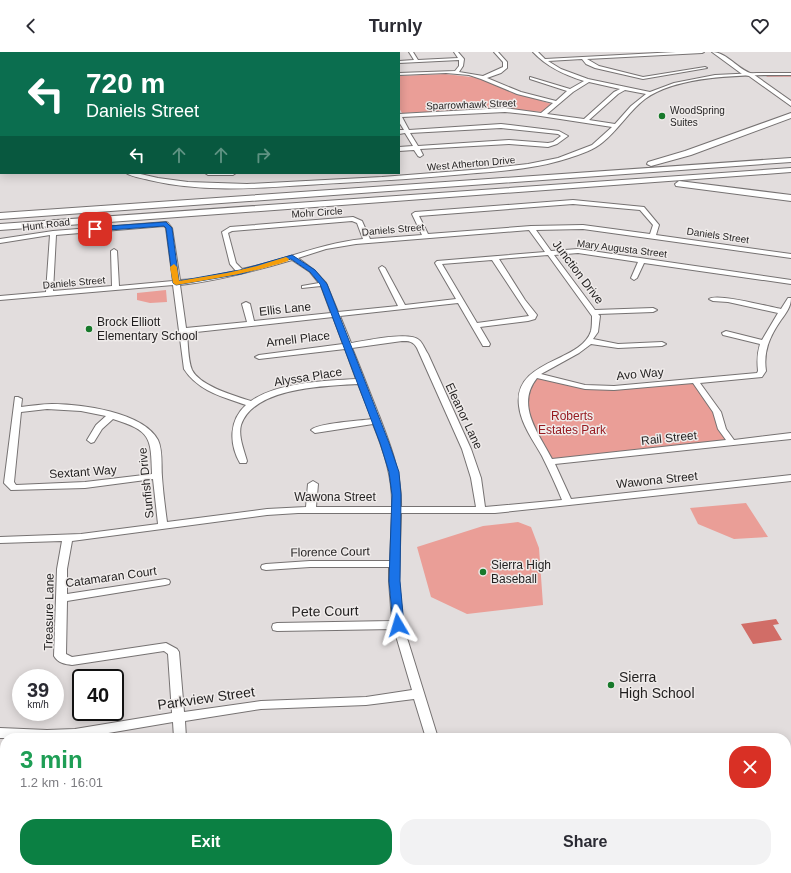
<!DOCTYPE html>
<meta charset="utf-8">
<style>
:root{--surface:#fff;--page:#f2f2f3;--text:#2b2b33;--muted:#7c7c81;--accent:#0b8043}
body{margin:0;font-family:Helvetica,sans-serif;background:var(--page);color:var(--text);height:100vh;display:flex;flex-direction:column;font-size:15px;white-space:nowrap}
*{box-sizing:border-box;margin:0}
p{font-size:13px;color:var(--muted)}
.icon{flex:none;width:22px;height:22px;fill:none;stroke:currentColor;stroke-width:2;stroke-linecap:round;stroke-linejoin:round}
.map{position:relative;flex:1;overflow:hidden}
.side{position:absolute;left:0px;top:681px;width:791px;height:140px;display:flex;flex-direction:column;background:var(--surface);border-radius:16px 16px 0 0;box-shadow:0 2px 10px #0003}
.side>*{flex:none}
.banner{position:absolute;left:0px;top:0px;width:400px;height:122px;box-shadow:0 2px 10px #0003;background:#0b6e4f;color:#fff;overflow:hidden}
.speed{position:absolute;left:12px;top:617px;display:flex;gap:8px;font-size:20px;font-weight:700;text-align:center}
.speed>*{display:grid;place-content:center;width:52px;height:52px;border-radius:50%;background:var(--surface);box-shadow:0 2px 10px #0003;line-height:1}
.speed small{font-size:10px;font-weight:400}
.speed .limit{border:2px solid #111;border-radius:6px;background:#fff;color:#111}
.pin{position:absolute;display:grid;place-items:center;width:34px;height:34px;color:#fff;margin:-17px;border-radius:8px;box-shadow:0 2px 6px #0006}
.me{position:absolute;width:44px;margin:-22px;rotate:353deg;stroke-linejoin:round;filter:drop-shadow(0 0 3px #0008)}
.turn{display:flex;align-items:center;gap:14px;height:84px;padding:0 20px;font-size:18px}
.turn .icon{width:52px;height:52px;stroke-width:2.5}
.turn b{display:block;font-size:28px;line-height:34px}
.lanes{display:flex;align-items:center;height:38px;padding:0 20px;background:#0003;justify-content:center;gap:20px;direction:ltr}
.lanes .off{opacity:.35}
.round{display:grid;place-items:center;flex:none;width:42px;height:42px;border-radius:16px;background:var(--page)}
.overview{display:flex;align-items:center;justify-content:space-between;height:68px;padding:0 20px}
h1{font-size:24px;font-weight:700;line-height:30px;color:#1e9e55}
.action{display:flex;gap:8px;margin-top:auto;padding:8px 20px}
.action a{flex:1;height:46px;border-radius:16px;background:var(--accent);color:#fff;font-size:16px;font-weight:700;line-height:46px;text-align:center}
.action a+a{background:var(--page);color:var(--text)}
header{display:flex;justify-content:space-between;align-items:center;height:52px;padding:0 20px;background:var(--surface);font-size:18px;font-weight:700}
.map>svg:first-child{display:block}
</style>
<header><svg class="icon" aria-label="back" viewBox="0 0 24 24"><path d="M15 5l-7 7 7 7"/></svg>Turnly<svg class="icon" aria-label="heart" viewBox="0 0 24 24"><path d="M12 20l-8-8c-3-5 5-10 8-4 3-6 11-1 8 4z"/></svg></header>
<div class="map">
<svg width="791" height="821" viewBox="0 0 791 821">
<rect width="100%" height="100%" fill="#e2dddd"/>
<!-- green -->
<path fill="#ea9e97" d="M445,22L480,26L511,40L552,52L543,60L504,57L402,61L399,56V24Z
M166,238L167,250L150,251L137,248V241Z
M535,323L598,336L695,329L732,391L550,410L529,370L525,337Z
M746,451L768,485L734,487L698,472L690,456Z
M518,470L531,475L539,496L543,553L467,562L431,545L417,495L483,474Z"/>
<!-- water -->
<path fill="#d16d67" d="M776,567L779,572L773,573L782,588L753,592L741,572Z"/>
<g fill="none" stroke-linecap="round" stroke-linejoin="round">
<!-- stream -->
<path stroke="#d16d67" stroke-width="1" d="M767,24H791"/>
<!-- minor casing -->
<g stroke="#767272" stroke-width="2">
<path id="minor" d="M0,0H24L1,1V2Z
M135,0H160L134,1Z
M198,0H202V1H198Z
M235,0H239V1H235Z
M313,0H317V1H313Z
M409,0H413L418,8L458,6L454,0H458L464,7L463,14L459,20L483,24L503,15V10L494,0H498L507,10V16L501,21L487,26L521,40L556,49L567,39L530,27V25L570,37L584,29C565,23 547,15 533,0H538L545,7L676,0H704L702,1L587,7L599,14L643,25L705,15L707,16L643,27L595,16L586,12L582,7L548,9L561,17L588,27L650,40L674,31L715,23L757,21H791V23C750,23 679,22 645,47C629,59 619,77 603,90C594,98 581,102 569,106C536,117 500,119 466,122C424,126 382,129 340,131C277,134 212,143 149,128C142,126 132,125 126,121H136L158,126L188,130L247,132L382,125L484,117L528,112L558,106L592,93L612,75L534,63L505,60L402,65L409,78L501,72L559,79L568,84L557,92L548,95L509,92L420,97L423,103L420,105L418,104L414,98L399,99V95L413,94L405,81L399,82V78H404L399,70V62L505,56L541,61L553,51L517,42L481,27L469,23L446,21L399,23V21L455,19L459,14V8L399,11V9L414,8ZM589,30L620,37L614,40L584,67L547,62L573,40ZM625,38L646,42L631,54L615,72L589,68L618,42ZM501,76L558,82L561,84L553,90L548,91L509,88L418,94L410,81Z
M0,68H1V72H0Z
M205,121H236L233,123H208Z
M573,148L644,155L659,173L656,183L791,202V206L583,177L536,178L551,199L578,197L791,228V232L644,211L637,226L634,228L631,226L638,210L578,201L554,203L595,258L653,256L657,258L653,260L598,262L600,264L598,280L593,287L618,292L662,290L666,292L662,294L618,296L591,292L579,301L541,322L585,333L614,334L757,321L758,319C757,309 757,302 760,292L723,283L722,281L726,279L762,288L778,261L728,250L713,249L709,247C718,241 769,255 781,257L788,246H791C791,255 786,261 781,268C770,284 763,299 766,319L762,325L700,331L721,360L726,377L734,388L791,381V387L555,412L571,447L791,423V429L495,461H401L399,529L403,573L438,686H426L414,647L366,653L261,657L185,669L186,686H174L173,670L79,686H0V676L47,678L75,677L172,661L168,602L164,599L72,613C65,612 58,611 54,604L57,517L62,489L0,491V485L81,482L158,472L153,427L85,436L11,438L4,431L15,345H18L22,347L21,355C31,354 42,352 52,352C81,352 143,360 158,388C163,399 161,413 162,425C163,440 165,455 167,470L267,457L306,455L308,432L313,429L318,432L316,455H392C393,426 384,399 373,372L315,381L311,378C318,371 359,369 372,367L358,332C325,334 254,335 241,373C238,384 244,398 247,409L246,411H240C229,392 229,368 246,353C223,345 198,339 184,317L173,233L0,248V244L46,240L50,183L0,191V187L53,179L166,170L168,171L172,176L180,228L198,227L236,219L230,212L222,180L230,175L353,165L362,169L370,187L422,183L412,162L415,160ZM573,152L640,158L653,173L650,182L583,173L531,174L428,182L419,164ZM352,169L357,171L363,187C321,191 283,209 242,217L236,211L228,181L232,179ZM164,174L166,176L173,229L119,234L117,199L114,197L111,199L112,234L53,239L56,183ZM529,178L545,200L437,209L435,211L456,247L405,253L385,216L382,214L379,216L398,254L338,260L326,231L314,218L298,206L326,197L356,192ZM548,203L592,264C592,269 592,275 591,279C581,311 513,307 519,354C521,372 533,388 542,404C549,418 556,433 562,448L485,455L481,426L471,397L428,302C425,298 423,291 419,288C409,279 365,289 351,291L340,264L458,251L483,294H489L490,292L480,275L528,269L535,267L537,263L525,248L499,207ZM292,208L310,220L319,231L302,234V236L321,234L331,261L254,269L250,252L246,250L242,252L247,270L186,276L180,233C218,229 255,219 292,208ZM492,208L529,264L477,271L442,212ZM333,265L343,292L259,303L255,305L259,307L345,297L356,327C324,329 278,330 251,349C235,344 200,334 192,318C188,309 188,291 187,281ZM402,289C409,289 413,289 417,296L462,397L471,426L476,455H401C402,422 390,392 378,361C369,339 361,317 352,296ZM537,326L585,337L614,338L693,331L713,360L718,377L726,388L552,407C539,382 515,353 537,326ZM47,357L81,359L106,364L96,373L87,388L91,391L94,390L102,377L113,367C151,379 151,385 152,422L85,430L16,433L14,430L21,360ZM298,461H392L390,509H310L266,512L262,513L261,515L262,517L266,518L310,515H389V529L392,569L277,571L273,572L272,575L273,578L277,579L394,577L412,638L366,645L261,649L184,660L179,600L177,597L166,591L72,605L66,602L67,549L165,533L169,532L170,530L169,528L165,527L67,542V517L72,489L267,463Z
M791,793V805L786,806V794Z
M5,811V816H15V821H1V816Z
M184,816H198V821H184Z
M421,816H463L461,820L459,821H417L419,817Z
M466,816H480L481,821H467Z
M684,816H714L712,820L710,821H680L682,817Z"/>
</g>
<!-- major casing -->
<g stroke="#767272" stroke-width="2">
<path id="major" d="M712,0C727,0 738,18 753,22L791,49V54L749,24L742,22Z"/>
</g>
<!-- highway casing -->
<g stroke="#767272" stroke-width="2">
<path id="highway" d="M791,61V66L691,103L651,114L647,112L648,110L685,99Z
M791,106V110L0,167V161Z
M791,116V120L0,178V172Z
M679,129L791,143V149L676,134L675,132Z"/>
</g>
<!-- minor -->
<use href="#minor" fill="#fff" fill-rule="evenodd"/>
<!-- major -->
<use href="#major" fill="#fff" fill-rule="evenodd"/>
<!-- highway -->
<use href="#highway" fill="#fff" fill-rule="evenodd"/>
</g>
<!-- route -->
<path fill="#1a73e8" stroke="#114b97" d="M166,170L172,176L179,229L240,218L292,203L315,218L327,232L389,391L399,420L401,443L400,529L404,573L402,576H394L393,573L389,529L392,443L389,420L380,391L320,232L310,220L291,207L241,222L176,233L173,231L166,176L164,174L95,179L92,177L95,175Z"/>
<!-- slow -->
<path fill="#f59e0b" d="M286,205L289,207L288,209C251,221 214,227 176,233L173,231L170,215L174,212L177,215L179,229L227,221L257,214Z"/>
<!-- markers -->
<g fill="#17792b" stroke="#efebea" stroke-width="1.5">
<circle cx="662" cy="64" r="4"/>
<circle cx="89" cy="277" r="4"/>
<circle cx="483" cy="520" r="4"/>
<circle cx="611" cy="633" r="4"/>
</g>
<g text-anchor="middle" stroke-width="3" stroke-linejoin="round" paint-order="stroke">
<!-- far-street labels -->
<g font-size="10" fill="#211f1f" stroke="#efebea">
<text transform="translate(471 52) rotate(-2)" y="4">Sparrowhawk Street</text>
<text transform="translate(471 111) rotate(-5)" y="4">West Atherton Drive</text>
<text transform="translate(317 160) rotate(-4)" y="4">Mohr Circle</text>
<text transform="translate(46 172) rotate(-7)" y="4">Hunt Road</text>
<text transform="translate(393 177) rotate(-5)" y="4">Daniels Street</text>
<text transform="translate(718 183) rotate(8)" y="4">Daniels Street</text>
<text transform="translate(622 196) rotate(7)" y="4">Mary Augusta Street</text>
<text transform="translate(74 230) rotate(-5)" y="4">Daniels Street</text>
</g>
<!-- far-poi labels -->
<g font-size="10" fill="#211f1f" stroke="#efebea" text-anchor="start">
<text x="670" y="62">WoodSpring<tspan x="670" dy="12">Suites</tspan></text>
</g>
<!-- street labels -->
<g font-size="12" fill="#211f1f" stroke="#efebea">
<text transform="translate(578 220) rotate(53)" y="4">Junction Drive</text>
<text transform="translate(285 257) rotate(-6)" y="4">Ellis Lane</text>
<text transform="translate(298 287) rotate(-7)" y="4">Arnell Place</text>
<text transform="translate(640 322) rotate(-5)" y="4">Avo Way</text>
<text transform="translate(308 325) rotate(-9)" y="4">Alyssa Place</text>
<text transform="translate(464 364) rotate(65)" y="4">Eleanor Lane</text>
<text transform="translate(669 386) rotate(-6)" y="4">Rail Street</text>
<text transform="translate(83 420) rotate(-4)" y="4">Sextant Way</text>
<text transform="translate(657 428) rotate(-6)" y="4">Wawona Street</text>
<text transform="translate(146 431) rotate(-96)" y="4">Sunfish Drive</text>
<text x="335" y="449">Wawona Street</text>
<text transform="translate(330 500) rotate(-1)" y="4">Florence Court</text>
<text transform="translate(111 525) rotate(-8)" y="4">Catamaran Court</text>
<text transform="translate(49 560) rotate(-89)" y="4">Treasure Lane</text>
</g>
<!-- poi labels -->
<g font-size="12" fill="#211f1f" stroke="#efebea" text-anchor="start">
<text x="97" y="274">Brock Elliott<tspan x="97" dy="14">Elementary School</tspan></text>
<text x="491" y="517">Sierra High<tspan x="491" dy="14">Baseball</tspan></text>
</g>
<!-- park labels -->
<g font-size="12" fill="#971b21" stroke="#efebea">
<text x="572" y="368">Roberts<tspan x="572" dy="14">Estates Park</tspan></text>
</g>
<!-- near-street labels -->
<g font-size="14" fill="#211f1f" stroke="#efebea">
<text transform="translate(325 559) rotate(-1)" y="5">Pete Court</text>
<text transform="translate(206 646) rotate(-8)" y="5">Parkview Street</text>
</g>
<!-- near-poi labels -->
<g font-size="14" fill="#211f1f" stroke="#efebea" text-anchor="start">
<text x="619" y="630">Sierra<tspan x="619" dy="16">High School</tspan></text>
</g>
</g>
</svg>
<div class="speed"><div>39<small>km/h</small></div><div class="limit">40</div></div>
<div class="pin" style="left:95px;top:177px;background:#d93025"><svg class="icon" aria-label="arrive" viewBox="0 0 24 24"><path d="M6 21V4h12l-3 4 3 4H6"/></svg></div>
<svg class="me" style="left:398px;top:573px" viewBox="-20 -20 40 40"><path d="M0-17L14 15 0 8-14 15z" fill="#1a73e8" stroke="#fff" stroke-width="4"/></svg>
<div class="banner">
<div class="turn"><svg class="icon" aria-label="left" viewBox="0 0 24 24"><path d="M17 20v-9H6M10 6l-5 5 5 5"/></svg><div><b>720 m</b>Daniels Street</div></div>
<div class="lanes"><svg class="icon" aria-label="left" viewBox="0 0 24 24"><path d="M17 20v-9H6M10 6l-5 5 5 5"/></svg><svg class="icon off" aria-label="ahead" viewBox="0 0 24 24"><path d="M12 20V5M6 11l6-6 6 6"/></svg><svg class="icon off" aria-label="ahead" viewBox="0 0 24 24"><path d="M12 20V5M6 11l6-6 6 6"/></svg><svg class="icon off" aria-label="right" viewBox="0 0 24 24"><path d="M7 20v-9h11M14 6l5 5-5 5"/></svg></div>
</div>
<section class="side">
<div class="overview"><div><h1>3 min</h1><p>1.2 km · 16:01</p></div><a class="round" style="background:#d93025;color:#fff"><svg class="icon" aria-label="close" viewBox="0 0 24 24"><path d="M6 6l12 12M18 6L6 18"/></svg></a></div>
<div class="action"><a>Exit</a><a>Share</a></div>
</section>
</div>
